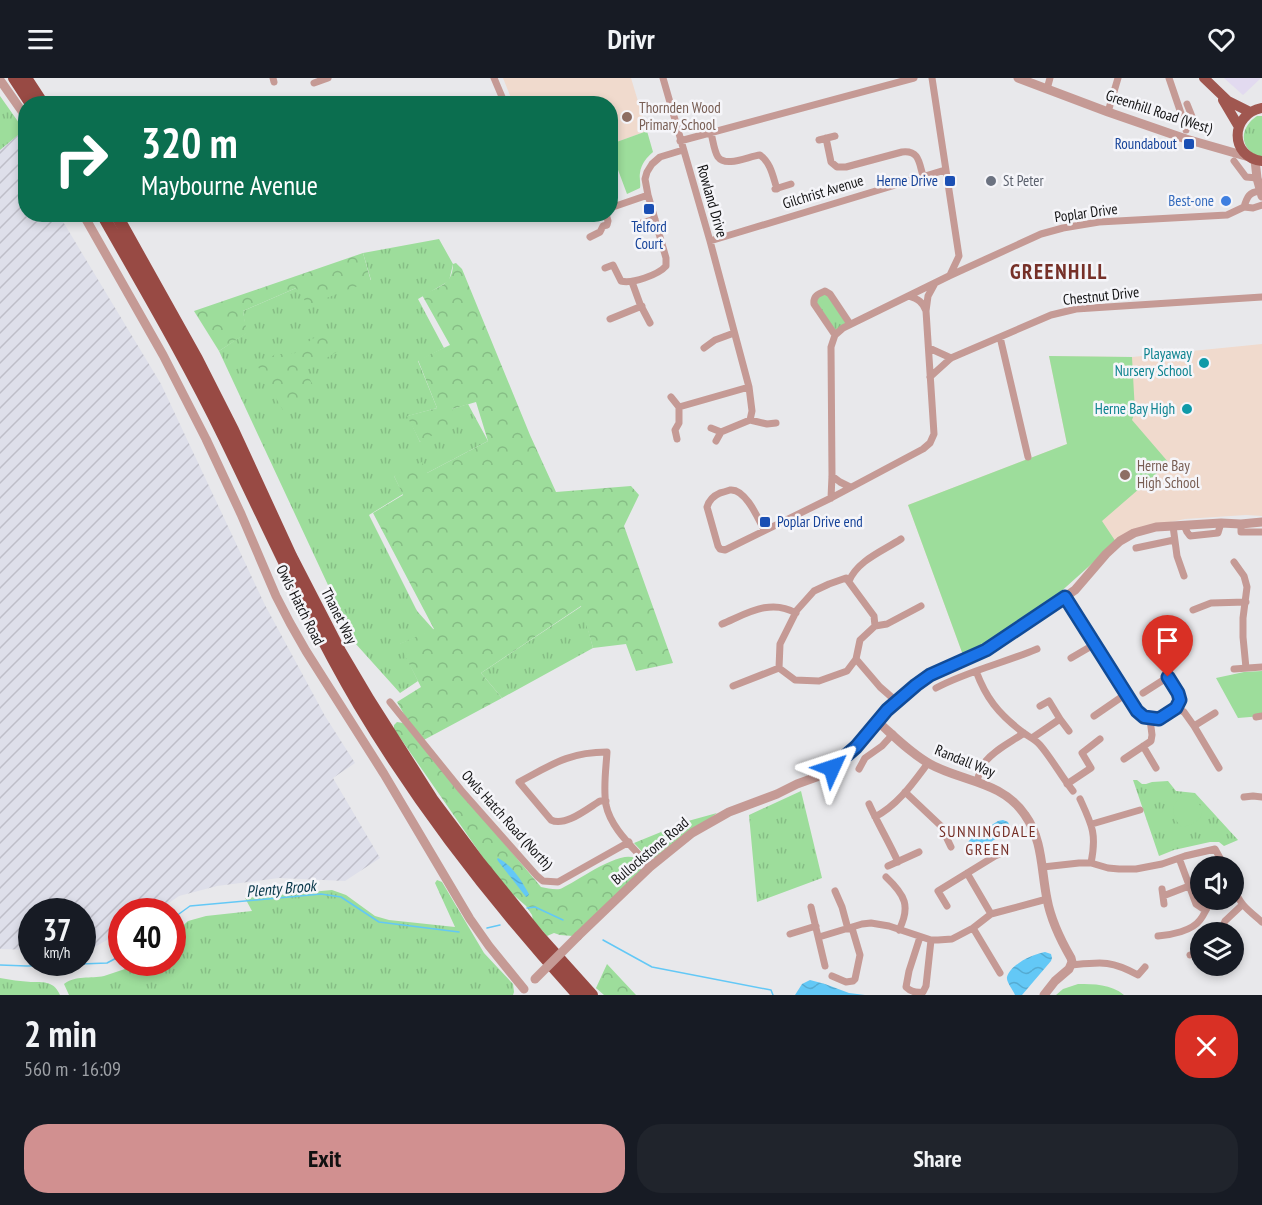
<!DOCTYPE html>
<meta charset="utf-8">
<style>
:root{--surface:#171b24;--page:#20242c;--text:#f1f3f6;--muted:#9ea1a6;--accent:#d19090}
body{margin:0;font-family:"PT Sans Narrow",sans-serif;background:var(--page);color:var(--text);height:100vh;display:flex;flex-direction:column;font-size:22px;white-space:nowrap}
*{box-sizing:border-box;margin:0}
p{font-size:20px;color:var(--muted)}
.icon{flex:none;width:33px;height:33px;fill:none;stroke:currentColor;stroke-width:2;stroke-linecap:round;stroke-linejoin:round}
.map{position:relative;height:917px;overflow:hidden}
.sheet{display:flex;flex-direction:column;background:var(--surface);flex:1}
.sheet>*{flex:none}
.hud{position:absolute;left:18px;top:18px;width:600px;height:126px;border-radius:24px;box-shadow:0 3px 9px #0003;background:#0b6e4f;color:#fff;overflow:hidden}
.buttons{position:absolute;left:1190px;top:778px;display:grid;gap:12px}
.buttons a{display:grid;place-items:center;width:54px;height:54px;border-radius:50%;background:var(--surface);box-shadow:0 3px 9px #0003;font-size:30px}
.speed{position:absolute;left:18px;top:820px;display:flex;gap:12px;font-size:30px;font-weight:700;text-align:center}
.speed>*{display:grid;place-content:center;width:78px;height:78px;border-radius:50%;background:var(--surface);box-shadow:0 3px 9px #0003;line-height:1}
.speed small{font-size:15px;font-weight:400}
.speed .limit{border:9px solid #d22;background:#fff;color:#111}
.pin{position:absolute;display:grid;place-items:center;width:51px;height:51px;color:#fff;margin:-62px -26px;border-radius:50% 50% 50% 0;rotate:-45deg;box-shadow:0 0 6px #0007}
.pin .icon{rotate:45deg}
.me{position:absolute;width:66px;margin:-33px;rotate:48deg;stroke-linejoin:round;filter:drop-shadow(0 0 4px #0008)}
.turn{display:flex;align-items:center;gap:21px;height:126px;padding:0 24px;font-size:27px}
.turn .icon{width:78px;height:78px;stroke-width:2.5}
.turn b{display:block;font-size:42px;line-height:51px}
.round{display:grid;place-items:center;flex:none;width:63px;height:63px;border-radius:24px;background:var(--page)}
.head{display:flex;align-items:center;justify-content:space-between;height:102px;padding:0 24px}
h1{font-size:36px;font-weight:600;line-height:45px}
.cta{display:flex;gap:12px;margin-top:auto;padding:12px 24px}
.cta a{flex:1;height:69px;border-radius:24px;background:var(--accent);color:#111;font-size:24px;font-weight:600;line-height:69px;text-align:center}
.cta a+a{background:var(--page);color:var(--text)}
header{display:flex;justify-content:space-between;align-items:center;height:78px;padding:0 24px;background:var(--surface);font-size:27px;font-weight:600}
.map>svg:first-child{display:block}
</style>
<header><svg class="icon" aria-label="menu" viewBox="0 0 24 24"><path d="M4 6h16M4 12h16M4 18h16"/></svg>Drivr<svg class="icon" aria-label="heart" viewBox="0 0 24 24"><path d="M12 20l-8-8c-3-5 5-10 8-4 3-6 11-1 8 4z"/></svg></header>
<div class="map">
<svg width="1262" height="917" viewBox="0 0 1262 917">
<defs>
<pattern id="industrial-furrows" width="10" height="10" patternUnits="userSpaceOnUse" patternTransform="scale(1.5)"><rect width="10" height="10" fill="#dedfea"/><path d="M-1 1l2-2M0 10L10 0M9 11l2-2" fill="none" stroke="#bebec8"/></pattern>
<pattern id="grass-tufts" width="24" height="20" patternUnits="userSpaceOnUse" patternTransform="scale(1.5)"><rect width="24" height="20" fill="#9ddd9b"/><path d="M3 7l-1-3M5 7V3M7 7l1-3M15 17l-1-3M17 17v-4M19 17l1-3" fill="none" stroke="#86bd85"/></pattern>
<pattern id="forest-crowns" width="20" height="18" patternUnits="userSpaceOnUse" patternTransform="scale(1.5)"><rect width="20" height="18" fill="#9ddd9b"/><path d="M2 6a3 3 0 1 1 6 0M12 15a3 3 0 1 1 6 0" fill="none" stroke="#86bd85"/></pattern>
<pattern id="water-waves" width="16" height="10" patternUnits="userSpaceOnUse" patternTransform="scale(1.5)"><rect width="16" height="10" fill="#63c8f6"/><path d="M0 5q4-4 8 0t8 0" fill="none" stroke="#55abd2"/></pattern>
</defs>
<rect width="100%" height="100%" fill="#e8e8eb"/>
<!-- commercial -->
<path fill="#e2daf0" d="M1224,0H1261L1243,17Z"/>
<!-- industrial -->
<path fill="url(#industrial-furrows)" d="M24,52L26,55V136L59,137L161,306L265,527L325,638L355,685L333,700L380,780L345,803L279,800L217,808L179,818L156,834H122L121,854L84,875L82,874V834H32L31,872L0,871V72Z"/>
<!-- education -->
<path fill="#f0dacd" d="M503,0H631L647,53L611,66L610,26L513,25Z
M1262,266V438L1246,437L1185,441L1161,446L1116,464L1057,517L1000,556L963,577L908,427L1067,366L1049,278L1132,279Z"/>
<!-- grass -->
<path fill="url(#grass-tufts)" d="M0,18L24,52L0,72Z
M1257,38H1262V79C1257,77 1252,76 1249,72C1238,60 1246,45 1257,38Z
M439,161L453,186L449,203L418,221L444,270L418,283L437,330L408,338L420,364L452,331L468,326L488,363L427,395L394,398L403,416L369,437L417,533L434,552L400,566L418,603L400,615L355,565L219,273L246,255L243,233L296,210L371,202L363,175Z
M825,213L850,246L835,257L814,226L816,217Z
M582,528L593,570L502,620L481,595Z
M1133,702H1137L1142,706H1146L1152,704L1168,703L1176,713L1195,715L1238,762L1224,768L1219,764H1210L1174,772L1159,778Z
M801,713L822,800L757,824L749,737Z
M437,802L442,804L484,875L513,906L514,914L513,917H69L64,906C75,897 91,901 104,898C116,894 128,890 140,886C149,883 163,885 172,885L173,857L188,843L206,838L252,833L245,820L332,812L346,817L375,838L389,842L455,849L435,805Z
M0,900C10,902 20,903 31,904C44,904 54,903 60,917H0Z"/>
<!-- forest -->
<path fill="url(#forest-crowns)" d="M363,175L371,203L308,227L296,210L243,233L247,255L219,273L194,233Z
M456,185L462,191L530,357L556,414L631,408L639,417L624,448L673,585L636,593L626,566L593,570L581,528L481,595L502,620L420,664L397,624L421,609L399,566L434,551L373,435L403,417L394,398L422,384L427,395L488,363L476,324L452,331L454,346L420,364L407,338L437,330L418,282L450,267L422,217C438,209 453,207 453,186Z
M326,252L338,273L305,293L317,314L284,334L257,287L276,276H294L305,266Z
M397,644L403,645L541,809C547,810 554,812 560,811C572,808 642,753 641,794L573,858L560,857L554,855L547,858L533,842L532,837L526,828L507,811L491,791L394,651V647Z
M717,735L659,780H648L634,765L688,743Z
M607,886L636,917H604L596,910Z"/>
<!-- park -->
<path fill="#9ddd9b" d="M647,53L653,74C647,79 641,86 640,95C639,100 641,105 640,110L627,116L611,73V66Z
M1049,278L1132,279L1135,334L1132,342L1169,385L1102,443L1116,464L1057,517L1000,556L963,577L908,427L1067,366Z
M1262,593V638L1238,640L1216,600L1244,594Z
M1183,717L1195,720L1203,732C1201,743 1192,747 1181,749C1171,737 1170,727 1183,717Z
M1078,906C1094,906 1111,906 1124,917H1056L1063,911Z"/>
<!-- water -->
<path fill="url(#water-waves)" d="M1003,742L1008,744L1010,749L1008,753L975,774L968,770L967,766L971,760L998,743Z
M498,780C513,788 521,802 529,816L528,818L526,819L498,783L497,781Z
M1045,874L1051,876L1052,880L1051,883L1022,917H1015C1013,912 1006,904 1007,899C1011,886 1033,876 1045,874Z
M810,902L825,906L849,915L865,917H795L802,906Z"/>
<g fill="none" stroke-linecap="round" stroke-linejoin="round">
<!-- stream -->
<path stroke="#63c8f6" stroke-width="1.5" d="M527,830L535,829L563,842
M172,841L190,828L321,816L341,819L379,844L459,854
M487,850L500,847
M603,862L652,889L771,912L773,917
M0,887L27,888L107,885L122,877"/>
<!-- minor -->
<path stroke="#c59a95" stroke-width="7" d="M273,0L274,4
M494,0L505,26
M663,0L710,163L749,309L752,333L750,342
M932,0L959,178L950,197
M1169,0L1186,50
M314,5L328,0
M1047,11L1050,0
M1108,34L1118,0
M1186,52V50L1195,46L1187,26
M711,55C713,62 714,73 718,79C726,90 749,78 760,77C771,85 773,99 777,111
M826,60L831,84L837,89H846L902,74C919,72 919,84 923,98
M819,62L835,58
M680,63L914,0
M1234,83L1246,99L1257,100
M775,111L791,106
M1244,129C1247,119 1249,114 1260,113
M610,130L648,117
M641,145L655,141
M590,159L600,154L603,148L607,147L608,143L606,136
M710,163L945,92
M605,190L613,187L621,203C632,206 658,197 666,188V180L648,117L645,101L647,94L652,86L660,79L683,72
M632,204L640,226L650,245
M909,218C918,221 923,224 926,233
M610,241L642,228
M835,257L814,226C813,218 818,216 825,213L830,216L850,246
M1000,259L1028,379
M704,270L715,262L734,255
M929,270L951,280
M930,299L951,280L1051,237L1076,231L1262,219
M671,319L679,329
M711,350L721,354
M677,361L675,352L679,345V329L749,309
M716,363L721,354L750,342L767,346L776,345
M832,398L840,404L850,409
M831,420L832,398L831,269L835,257L843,250L949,198L1041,156L1063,150L1099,144L1227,137L1244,129L1253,130L1262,127
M1241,446V454H1262
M1184,447L1187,454L1190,458L1218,455L1221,445
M1173,448L1177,478L1184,498
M764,452C758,440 745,410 730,412C727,413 724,414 720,415C713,418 709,422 707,429L718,468L720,471L725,472L831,420L923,371L930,365L934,356L926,233L928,218L934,207
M1136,470L1174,462
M1234,484L1244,498L1247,509L1243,540V559L1246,590
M846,500L874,538L875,548L860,562L856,581L847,593L819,603L795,602L779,590L780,566L797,532L814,513L829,506Z
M849,503C858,482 883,473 901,461
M1065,519L1136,633C1155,649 1159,638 1176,630L1184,634L1194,648L1215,635
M1193,532L1211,525L1246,524
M722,546C746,536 770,520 796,535
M875,548L887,546L921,528
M1071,580L1095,566
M856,581L880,609L896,623
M1234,591L1262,589
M976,593C986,620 998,635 1021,653C1027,658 1035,661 1040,667C1052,681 1061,698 1073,713
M733,608L779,590
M936,610C968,593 1004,585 1037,571
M1143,615L1168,599C1175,611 1182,616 1176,630
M390,624L461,712L537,798L543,803L558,804L629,764
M1040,628L1049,623L1060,641
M1094,638L1126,616
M1256,639L1262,638
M1194,648L1219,690
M1032,660L1060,641L1069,653
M1143,668L1156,690
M1124,681L1151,663L1152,657L1150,641
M859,691L865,680L882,668L893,656
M977,703C979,697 980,690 984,685C994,672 1011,664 1024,655
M1067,706L1091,690L1082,675L1100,661
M905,714L941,748L951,769
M1244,719L1253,718L1262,719
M1080,721C1092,747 1097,756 1091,785
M606,723H600C587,731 565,749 551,742L519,704C551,687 569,674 607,674C606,691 603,710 606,727C611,751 634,770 650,789
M869,726C878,746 889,764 898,784
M875,739C898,727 913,705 928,685
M1092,746L1140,732
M1179,780L1196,826L1205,832
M888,788L919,774
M1043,789L1079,785H1091L1108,790L1119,791H1136L1162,786L1185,778L1215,771L1225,789
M967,795L991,836
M886,799C905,817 911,828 899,852
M1233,809C1241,828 1247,831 1262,844
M1162,811L1164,826
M835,813L842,829L848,851
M1163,818L1189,808
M947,828L938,813L995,778L1002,775
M811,829L825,888
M973,850L1000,895
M1220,855L1225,843L1242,827
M790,856L816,848
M1158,858C1171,857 1192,853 1200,842C1206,835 1206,827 1215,822
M819,859L862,846L871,845L889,848L931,862H938L952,861L973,850L991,836L1047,821
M920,859L909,893L906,909C911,914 917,915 923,914L926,908L931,862
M1190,877L1200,874
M1072,887C1101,884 1111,882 1138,897L1145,889
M832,898L846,904L853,903L855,901L860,877L852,850"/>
<!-- tertiary -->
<path stroke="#c59a95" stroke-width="9" d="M1018,0L1108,34L1186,61L1249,79
M0,2L26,39
M1255,82L1257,100L1262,118
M83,136L163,277L206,361L241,436L276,518L290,545L306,573L384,696L470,841L489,868L524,911
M877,643C894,658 910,675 930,686C963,704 1002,703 1025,737C1043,762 1041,792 1047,821C1051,843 1060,861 1071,880L1072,884L1069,891L1055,903L1044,917
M578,858L650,789L692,755L729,734L777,716L797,706L822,697L833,690L856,669L887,632L906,615L930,597L986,572L1059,523L1075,512L1106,476L1120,463L1134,455L1156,449L1173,448L1221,445L1241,446L1262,444"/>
<!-- primary -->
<path stroke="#a05750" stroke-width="10" d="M1204,0L1228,23L1250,34
M1223,22L1239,49
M1262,30C1230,36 1229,79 1262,83"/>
<!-- trunk -->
<path stroke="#984a44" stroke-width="12" d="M14,0L31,26
M26,0L43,26
M102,136C144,210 187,283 224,359C268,449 308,540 359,627C421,731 496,827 578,917
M116,136L197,281L233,352L291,478L340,573L369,622L432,721L480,785L539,858L592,917"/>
<!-- tertiary-bridge -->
<path stroke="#c59a95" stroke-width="9" d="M535,901L578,858"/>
</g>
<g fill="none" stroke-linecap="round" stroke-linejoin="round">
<!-- route casing -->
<g stroke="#114b97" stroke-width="15">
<path id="route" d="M832,690L856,669L887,632L916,607L930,597L986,572L1065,519L1137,633L1144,639L1159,641L1176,630L1180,622L1178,615L1168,599"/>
</g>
<!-- route -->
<use href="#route" stroke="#1a73e8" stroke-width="10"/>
</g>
<!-- markers -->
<g fill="#8d6e63" stroke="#f5f5f9" stroke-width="2">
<circle cx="627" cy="39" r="6"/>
<circle cx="1125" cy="397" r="6"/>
</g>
<g fill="#1a4fb4" stroke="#f5f5f9" stroke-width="2">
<rect x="1183" y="60" width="12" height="12" rx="3"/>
<rect x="944" y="97" width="12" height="12" rx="3"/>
<rect x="643" y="125" width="12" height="12" rx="3"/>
<rect x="759" y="438" width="12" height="12" rx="3"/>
</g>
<circle fill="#6b7280" stroke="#f5f5f9" stroke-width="2" cx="991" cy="103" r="6"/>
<circle fill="#3f7fe0" stroke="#f5f5f9" stroke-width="2" cx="1226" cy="123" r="6"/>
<g fill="#0f9aa8" stroke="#f5f5f9" stroke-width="2">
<circle cx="1204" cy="285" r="6"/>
<circle cx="1187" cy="331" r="6"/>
</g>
<g text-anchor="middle" stroke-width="5" stroke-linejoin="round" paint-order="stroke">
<!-- education labels -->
<g font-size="15" fill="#785e54" stroke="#f5f5f9" text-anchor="start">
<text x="639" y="35">Thornden Wood<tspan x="639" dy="17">Primary School</tspan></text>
<text x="1137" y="393">Herne Bay<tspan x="1137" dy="17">High School</tspan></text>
</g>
<!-- street labels -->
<g font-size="15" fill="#141415" stroke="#f5f5f9">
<text transform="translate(1159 34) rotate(18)" y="5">Greenhill Road (West)</text>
<text transform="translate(823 114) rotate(-17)" y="5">Gilchrist Avenue</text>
<text transform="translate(712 123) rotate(74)" y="5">Rowland Drive</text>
<text transform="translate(1086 135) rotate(-8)" y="5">Poplar Drive</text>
<text transform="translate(1101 218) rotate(-6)" y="5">Chestnut Drive</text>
<text transform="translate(300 527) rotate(63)" y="5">Owls Hatch Road</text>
<text transform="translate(339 538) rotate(63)" y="5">Thanet Way</text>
<text transform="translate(965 683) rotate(22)" y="5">Randall Way</text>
<text transform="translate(507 742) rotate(48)" y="5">Owls Hatch Road (North)</text>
<text transform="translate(650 773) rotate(-40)" y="5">Bullockstone Road</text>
</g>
<!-- transit labels -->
<g font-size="15" fill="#164399" stroke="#f5f5f9" text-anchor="end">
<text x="1177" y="71">Roundabout</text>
<text x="938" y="108">Herne Drive</text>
<text x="649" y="154" text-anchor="middle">Telford<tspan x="649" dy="17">Court</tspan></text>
<text x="777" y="449" text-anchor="start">Poplar Drive end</text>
</g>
<!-- worship labels -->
<g font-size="15" fill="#5b616d" stroke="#f5f5f9" text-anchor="start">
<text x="1003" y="108">St Peter</text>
</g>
<!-- shop labels -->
<g font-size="15" fill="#366cbe" stroke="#f5f5f9" text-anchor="end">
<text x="1214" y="128">Best-one</text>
</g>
<!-- culture labels -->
<g font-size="15" fill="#0d838f" stroke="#f5f5f9" text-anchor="end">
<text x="1192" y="281">Playaway<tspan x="1192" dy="17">Nursery School</tspan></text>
<text x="1175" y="336">Herne Bay High</text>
</g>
<!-- neighbourhood labels -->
<g font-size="16" letter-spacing="1.5" fill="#763028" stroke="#f5f5f9">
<text x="988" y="759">SUNNINGDALE<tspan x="988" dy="18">GREEN</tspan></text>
</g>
<!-- water labels -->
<g font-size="16" font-style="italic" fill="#053547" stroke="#f5f5f9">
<text transform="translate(281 810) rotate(-5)" y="6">Plenty Brook</text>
</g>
<!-- district labels -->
<g font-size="21" font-weight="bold" letter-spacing="1.5" fill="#763028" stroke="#f5f5f9">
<text x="1059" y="201">GREENHILL</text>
</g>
</g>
</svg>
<div class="buttons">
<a><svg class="icon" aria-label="sound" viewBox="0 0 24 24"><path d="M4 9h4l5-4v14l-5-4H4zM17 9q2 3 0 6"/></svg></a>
<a><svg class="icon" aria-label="layers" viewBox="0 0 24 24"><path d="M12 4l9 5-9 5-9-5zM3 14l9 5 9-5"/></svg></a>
</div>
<div class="speed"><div>37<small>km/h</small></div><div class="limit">40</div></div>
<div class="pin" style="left:1168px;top:599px;background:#d93025"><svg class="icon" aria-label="arrive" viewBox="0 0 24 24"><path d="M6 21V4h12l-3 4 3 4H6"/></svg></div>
<svg class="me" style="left:832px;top:690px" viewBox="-20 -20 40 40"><path d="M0-17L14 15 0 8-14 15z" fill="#1a73e8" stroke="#fff" stroke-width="4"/></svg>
<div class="hud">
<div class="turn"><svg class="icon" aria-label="right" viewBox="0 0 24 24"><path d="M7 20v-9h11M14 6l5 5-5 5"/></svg><div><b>320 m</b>Maybourne Avenue</div></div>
</div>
</div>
<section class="sheet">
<div class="head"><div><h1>2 min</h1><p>560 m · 16:09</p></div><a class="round" style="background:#d93025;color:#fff"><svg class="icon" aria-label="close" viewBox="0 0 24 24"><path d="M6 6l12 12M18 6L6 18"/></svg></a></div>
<div class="cta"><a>Exit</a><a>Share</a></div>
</section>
